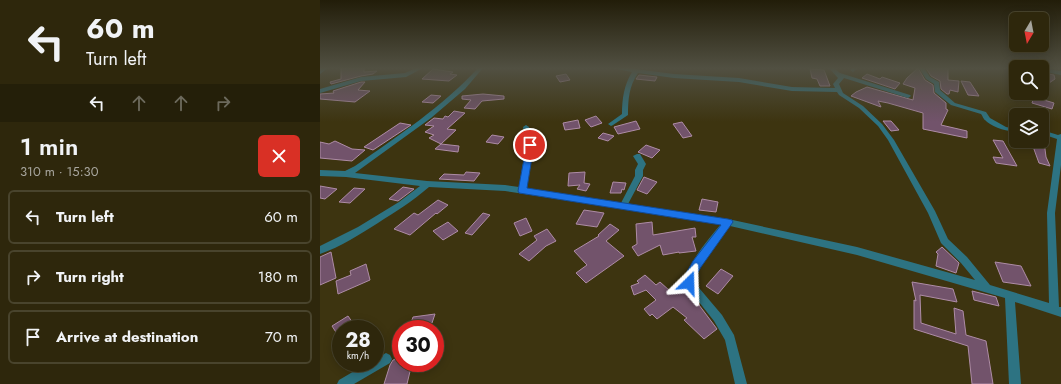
<!DOCTYPE html>
<meta charset="utf-8">
<style>
:root{--surface:#2e270c;--page:#3a331a;--text:#f1f3f6;--muted:#a7a59d;--line:#49442d}
body{margin:0;font-family:Jost,sans-serif;background:var(--page);color:var(--text);height:100vh;display:flex;flex-direction:column;font-size:15px;white-space:nowrap}
*{box-sizing:border-box;margin:0}
p{font-size:13px;color:var(--muted)}
.icon{flex:none;width:22px;height:22px;fill:none;stroke:currentColor;stroke-width:2;stroke-linecap:round;stroke-linejoin:round}
.map{position:relative;flex:1;overflow:hidden}
.details{display:flex;flex-direction:column;background:var(--surface);width:320px}
.details>*{flex:none}
.guide{background:#2e270c;color:var(--text);overflow:hidden}
.needle{width:26px;rotate:190deg}
.fabs{position:absolute;left:689px;top:12px;display:grid;gap:8px}
.fabs a{display:grid;place-items:center;width:40px;height:40px;border-radius:6px;background:var(--surface);box-shadow:0 2px 10px #0003,0 0 0 1px var(--line);font-size:20px}
.speed{position:absolute;left:12px;top:320px;display:flex;gap:8px;font-size:20px;font-weight:700;text-align:center}
.speed>*{display:grid;place-content:center;width:52px;height:52px;border-radius:50%;background:var(--surface);box-shadow:0 2px 10px #0003,0 0 0 1px var(--line);line-height:1}
.speed small{font-size:10px;font-weight:400}
.speed .limit{border:6px solid #d22;background:#fff;color:#111}
.pin{position:absolute;display:grid;place-items:center;width:34px;height:34px;color:#fff;margin:-17px;border:2px solid #fff;border-radius:50%;box-shadow:0 1px 4px #0007}
.me{position:absolute;width:44px;margin:-22px;rotate:22deg;stroke-linejoin:round;filter:drop-shadow(0 0 3px #0008)}
.turn{display:flex;align-items:center;gap:14px;height:84px;padding:0 20px;font-size:18px}
.turn .icon{width:52px;height:52px;stroke-width:2.5}
.turn b{display:block;font-size:28px;line-height:34px}
.lanes{display:flex;align-items:center;height:38px;padding:0 20px;background:#0003;justify-content:center;gap:20px;direction:ltr}
.lanes .off{opacity:.35}
.round{display:grid;place-items:center;flex:none;width:42px;height:42px;border-radius:6px;background:var(--page)}
.headline{display:flex;align-items:center;justify-content:space-between;height:68px;padding:0 20px}
h1{font-size:24px;font-weight:600;line-height:30px}
ul{padding:0;list-style:none}
li{display:flex;align-items:center;gap:12px;height:54px;margin:0 8px 6px;padding:0 12px;border:2px solid var(--line);border-radius:6px}
li div{flex:1}
li b{display:block;font-size:15px}
li em{font-style:normal}
main{display:flex;flex:1;min-height:0}
.map>svg:first-child{display:block}
</style>
<main>
<section class="details">
<div class="guide">
<div class="turn"><svg class="icon" aria-label="left" viewBox="0 0 24 24"><path d="M17 20v-9H6M10 6l-5 5 5 5"/></svg><div><b>60 m</b>Turn left</div></div>
<div class="lanes"><svg class="icon" aria-label="left" viewBox="0 0 24 24"><path d="M17 20v-9H6M10 6l-5 5 5 5"/></svg><svg class="icon off" aria-label="ahead" viewBox="0 0 24 24"><path d="M12 20V5M6 11l6-6 6 6"/></svg><svg class="icon off" aria-label="ahead" viewBox="0 0 24 24"><path d="M12 20V5M6 11l6-6 6 6"/></svg><svg class="icon off" aria-label="right" viewBox="0 0 24 24"><path d="M7 20v-9h11M14 6l5 5-5 5"/></svg></div>
</div>
<div class="headline"><div><h1>1 min</h1><p>310 m · 15:30</p></div><a class="round" style="background:#d93025;color:#fff"><svg class="icon" aria-label="close" viewBox="0 0 24 24"><path d="M6 6l12 12M18 6L6 18"/></svg></a></div>
<ul>
<li><svg class="icon" aria-label="left" viewBox="0 0 24 24"><path d="M17 20v-9H6M10 6l-5 5 5 5"/></svg><div><b>Turn left</b></div><em>60 m</em></li>
<li><svg class="icon" aria-label="right" viewBox="0 0 24 24"><path d="M7 20v-9h11M14 6l5 5-5 5"/></svg><div><b>Turn right</b></div><em>180 m</em></li>
<li><svg class="icon" aria-label="arrive" viewBox="0 0 24 24"><path d="M6 21V4h12l-3 4 3 4H6"/></svg><div><b>Arrive at destination</b></div><em>70 m</em></li>
</ul>
</section>
<div class="map">
<svg width="741" height="384" viewBox="0 0 741 384">
<rect width="100%" height="100%" fill="#3d3410"/>
<!-- building -->
<path fill="#72536b" stroke="#ae8ca6" d="M25,68H44V72L57,71L53,74L41,76L11,84L10,82L21,79V69Z
M598,68L605,80L613,85L614,93L626,103V109L628,110L621,125L647,131V138L603,129V113L568,103L558,101L561,107L531,96L536,92L547,87L593,100L595,88L583,84L587,78Z
M606,68H628V80L639,81L638,92L630,90L629,94H627L621,89L620,81L611,76Z
M113,69L133,72L130,74L137,75L129,81L102,79Z
M490,69L504,70L510,86H500L497,79L492,78Z
M722,73L734,75L735,79L726,85L722,83Z
M246,74L250,80L240,82L236,76Z
M547,74L560,79L562,77L580,83L575,89L542,78Z
M319,75L337,77L335,81L316,79Z
M641,81L650,82L659,96L648,95Z
M41,82H45L38,90L50,91L35,102L0,99V94L14,93L13,91Z
M163,94L184,96V99L162,101L155,109L144,108L151,100L142,99V96Z
M111,95L121,96L113,103L102,102Z
M714,97L734,103L732,109L712,103Z
M134,111L145,113L127,129L136,130L121,144L139,146L138,152L115,149L121,144L109,138L114,135L105,132L114,126L105,125L114,118L123,119L125,116L128,117Z
M276,116L282,123L271,127L265,120Z
M258,120L260,128L245,130L243,123Z
M316,121L320,129L298,134L294,127Z
M563,121H571L579,130L571,131Z
M362,122L372,136L363,138L353,124Z
M80,123L91,125L53,150L44,147Z
M283,133L294,136L288,141L278,138Z
M172,135L184,137L178,144L166,142Z
M673,140L683,141L697,166L676,163L673,157L683,158Z
M15,141L32,149L45,150L32,161L0,158V142L9,144Z
M711,141H724L726,157L730,166L719,163Z
M326,145L340,150L332,158L318,152Z
M146,172L160,173L154,181L119,179L124,174L144,175Z
M265,172L264,183L270,184L266,191L257,189L260,185L248,186L249,173Z
M324,177L337,182L327,194L317,190Z
M293,182L306,183L304,190L302,189L301,193H290Z
M0,186L17,189L5,199L0,198Z
M83,187L94,189L78,201L69,199Z
M34,188L45,189L30,203L19,202Z
M382,199L398,202L396,212L379,210Z
M118,200L128,205L117,214L116,213L90,235L74,229L94,213L98,215Z
M264,210L284,213L277,227L256,224Z
M163,213L170,215L152,235L145,233Z
M206,218L212,231L200,236L194,223Z
M128,222L138,231L123,240L113,231Z
M332,222L333,235L375,228L376,237H372L376,251L359,253V252L343,255L340,245L318,256L312,247L317,244L316,224Z
M290,224L299,230L286,241L304,256L266,283L256,273L267,265L254,251L279,236L278,235Z
M227,229L236,241L226,246L209,261L199,254L217,240L214,236Z
M622,247L639,263L636,273L616,266L618,254L616,252Z
M11,252L16,278L0,285V257Z
M675,262L701,266L711,286L683,282Z
M46,264L50,280L18,294L16,281L31,275L30,271Z
M401,269L413,276L398,294L386,286Z
M325,275L336,285L340,282L350,291L358,283L367,289L397,329L384,339L364,320L367,318L353,307L337,319L332,314L330,316L324,309L336,300L326,290L314,295L311,286L319,283L317,281Z
M592,282L633,289L637,302L600,295L601,323L636,334L634,308L643,311L646,335L666,341L673,384H652L648,346L594,329V300L596,301Z
M652,291L676,297L679,306L654,300Z
M115,314L112,323L100,325L99,329H89L93,317Z
M28,316L37,329H21V340L12,326Z
M81,358V363H92L87,384H64L70,365L73,360Z"/>
<g fill="none" stroke-linecap="round" stroke-linejoin="round">
<!-- minor -->
<path fill="#2d7382" fill-rule="evenodd" d="M96,68H103L86,77L41,81L0,93V89L41,77L85,73Z
M158,68H163L145,89L111,118L35,173L107,181L185,185L199,187L206,145L203,127L206,125L209,127L214,145L206,188L301,203L315,176V170L318,164L313,156L317,154H320L326,164L323,170V176L308,204L408,219L537,247L655,280L641,263L621,243L608,213L568,140L558,126L539,108L519,95L517,92L472,91L419,82L354,78L318,73C309,86 308,100 308,115L293,125L291,126L288,124L302,114C302,99 304,85 312,72L291,68H308L354,74L419,78L472,87L515,88L513,84L518,78L509,68H514L520,73L590,95L591,96L588,98L524,78L519,84L523,93L543,106L562,124L574,140L615,211L628,239L647,257L670,285L729,303L727,213L737,139L722,134V130L738,135L741,134V165L735,213L739,307H741V317L695,302L701,384H689L685,298L537,255L410,226C396,243 380,260 374,282L402,315L414,335L427,384H415L405,340L394,321L364,283C370,260 386,242 401,224L185,191L109,187C93,201 75,212 58,223C40,234 21,247 0,254V246L38,227L79,202L100,186L26,177L0,176V170L25,171L35,166C78,136 122,107 158,68Z
M532,68H538L533,72L530,70Z
M599,68H604L610,77L619,82L620,90L635,103L666,112L670,118L686,127L691,128L696,126V131C689,133 670,126 665,120C664,120 662,115 661,114L631,105L615,92L614,84L606,79Z
M66,353L70,355L72,359L70,363L34,384H17L19,380L48,363H55V359Z"/>
<!-- tertiary -->
<path fill="#2d7382" fill-rule="evenodd" d="M8,68L0,74V68Z
M722,68L741,71V75L722,71Z"/>
</g>
<!-- sky -->
<linearGradient id="sky" x2="0" y2="1"><stop stop-color="#221d09"/><stop offset="0.56" stop-color="#515042"/><stop offset="1" stop-color="#515042" stop-opacity="0"/></linearGradient>
<rect width="741" height="122" fill="url(#sky)"/>
<!-- route -->
<path fill="#1a73e8" stroke="#114b97" d="M207,143H213L214,145L207,188L408,219L412,220L413,222L381,267L376,276L373,286L369,288L365,286L364,283L365,275L373,261L401,225L199,193L198,191Z"/>
</svg>
<div class="fabs">
<a><svg class="needle" viewBox="-14 -14 28 28"><path d="M0-13l5 13h-10z" fill="#e53935"/><path d="M0 13l5-13h-10z" fill="#a7a59d"/></svg></a>
<a><svg class="icon" aria-label="search" viewBox="0 0 24 24"><circle cx="10" cy="10" r="6"/><path d="M15 15l6 6"/></svg></a>
<a><svg class="icon" aria-label="layers" viewBox="0 0 24 24"><path d="M12 4l9 5-9 5-9-5zM3 14l9 5 9-5"/></svg></a>
</div>
<div class="speed"><div>28<small>km/h</small></div><div class="limit">30</div></div>
<div class="pin" style="left:210px;top:145px;background:#d93025"><svg class="icon" aria-label="arrive" viewBox="0 0 24 24"><path d="M6 21V4h12l-3 4 3 4H6"/></svg></div>
<svg class="me" style="left:369px;top:283px" viewBox="-20 -20 40 40"><path d="M0-17L14 15 0 8-14 15z" fill="#1a73e8" stroke="#fff" stroke-width="4"/></svg>
</div>
</main>
